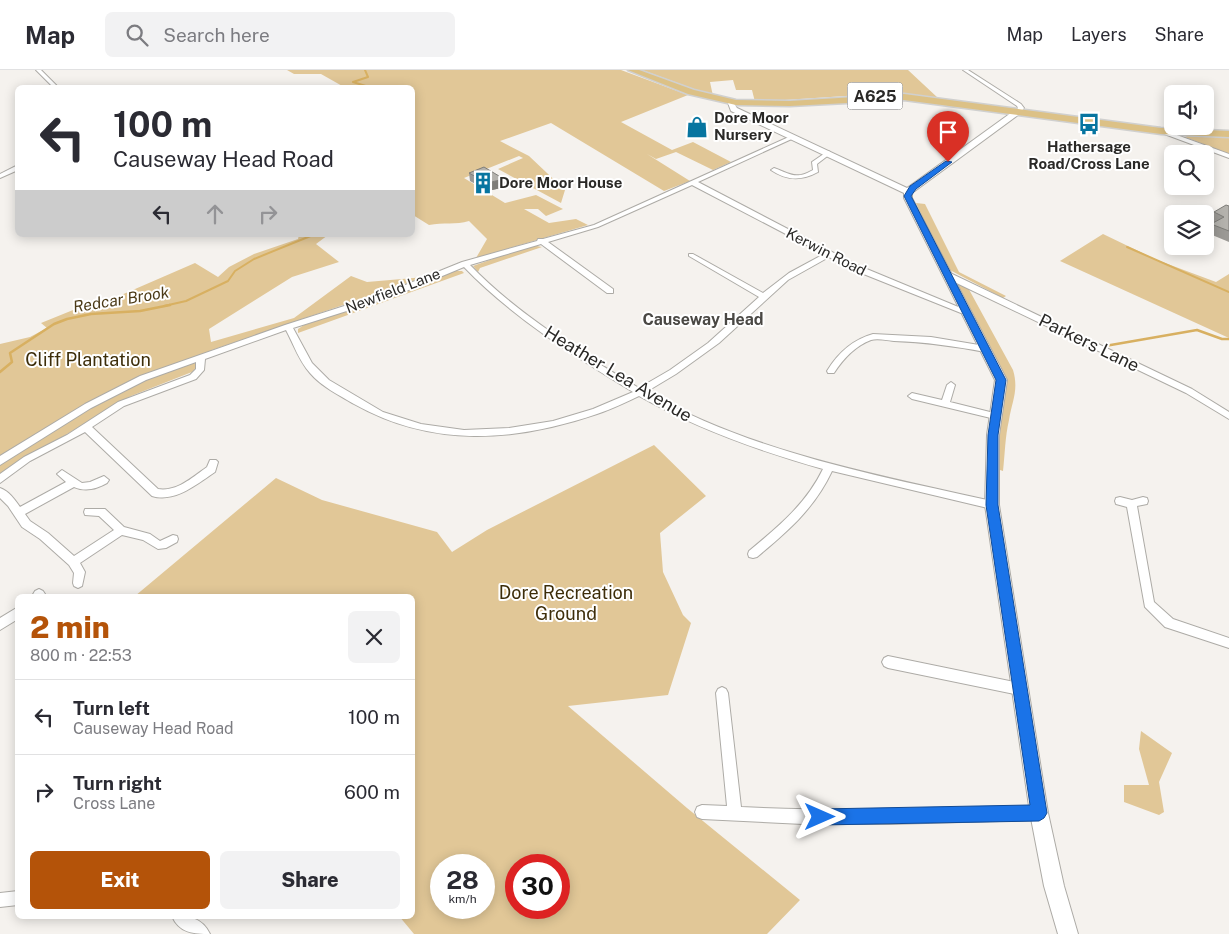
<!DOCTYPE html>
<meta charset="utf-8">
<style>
:root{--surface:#fff;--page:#f2f2f3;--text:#2b2b33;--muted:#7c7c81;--line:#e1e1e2;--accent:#b45309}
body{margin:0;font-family:"Public Sans",sans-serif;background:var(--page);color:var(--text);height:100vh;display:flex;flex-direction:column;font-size:19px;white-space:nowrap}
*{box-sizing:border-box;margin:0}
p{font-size:16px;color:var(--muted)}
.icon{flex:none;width:28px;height:28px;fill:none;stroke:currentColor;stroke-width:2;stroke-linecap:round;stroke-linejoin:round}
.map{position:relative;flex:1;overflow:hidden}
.panel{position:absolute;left:15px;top:524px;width:400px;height:325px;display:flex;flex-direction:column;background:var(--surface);border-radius:8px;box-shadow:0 2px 12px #0003}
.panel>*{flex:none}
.guide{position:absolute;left:15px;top:15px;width:400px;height:152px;border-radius:8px;box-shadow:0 2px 12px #0003;background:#fff;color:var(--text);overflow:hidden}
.tools{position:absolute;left:1164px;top:15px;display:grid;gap:10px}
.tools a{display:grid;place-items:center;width:50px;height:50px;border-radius:8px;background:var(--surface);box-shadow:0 2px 12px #0003;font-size:25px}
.speed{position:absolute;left:430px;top:784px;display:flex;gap:10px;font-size:25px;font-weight:700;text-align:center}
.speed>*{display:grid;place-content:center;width:65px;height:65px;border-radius:50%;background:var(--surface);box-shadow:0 2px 12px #0003;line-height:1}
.speed small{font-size:12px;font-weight:400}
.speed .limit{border:8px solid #d22;background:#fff;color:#111}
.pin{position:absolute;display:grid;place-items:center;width:42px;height:42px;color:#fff;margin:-51px -21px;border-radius:50% 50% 50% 0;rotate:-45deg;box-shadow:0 0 5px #0007}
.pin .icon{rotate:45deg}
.me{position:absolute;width:55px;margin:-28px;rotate:90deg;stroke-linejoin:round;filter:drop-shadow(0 0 4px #0008)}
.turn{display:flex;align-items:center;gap:18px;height:105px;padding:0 15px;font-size:22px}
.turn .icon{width:65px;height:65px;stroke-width:2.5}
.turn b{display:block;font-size:35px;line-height:42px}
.lanes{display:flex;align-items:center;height:48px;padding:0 15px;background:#0003;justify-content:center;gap:25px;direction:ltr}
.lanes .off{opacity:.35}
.round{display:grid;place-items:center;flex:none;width:52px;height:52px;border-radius:8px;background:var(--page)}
.summary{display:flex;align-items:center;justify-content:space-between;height:85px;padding:0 15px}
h1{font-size:30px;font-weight:800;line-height:38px;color:var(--accent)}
.action{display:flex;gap:10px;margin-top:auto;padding:10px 15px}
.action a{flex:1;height:58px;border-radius:8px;background:var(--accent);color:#fff;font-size:20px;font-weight:800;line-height:58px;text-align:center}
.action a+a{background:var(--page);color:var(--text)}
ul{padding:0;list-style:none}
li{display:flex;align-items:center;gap:15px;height:75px;padding:0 15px;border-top:1px solid var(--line)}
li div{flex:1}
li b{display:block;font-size:19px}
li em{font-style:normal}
header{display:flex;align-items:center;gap:30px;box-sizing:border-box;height:70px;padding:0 25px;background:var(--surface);border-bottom:1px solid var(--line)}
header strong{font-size:24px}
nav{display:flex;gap:28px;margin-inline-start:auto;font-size:18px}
.search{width:350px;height:45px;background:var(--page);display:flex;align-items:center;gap:12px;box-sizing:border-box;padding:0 18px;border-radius:8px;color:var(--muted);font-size:19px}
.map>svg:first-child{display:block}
</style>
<header>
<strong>Map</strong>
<div class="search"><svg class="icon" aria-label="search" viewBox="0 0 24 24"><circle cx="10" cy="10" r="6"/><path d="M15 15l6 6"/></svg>Search here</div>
<nav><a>Map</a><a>Layers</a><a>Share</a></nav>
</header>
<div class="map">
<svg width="1229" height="864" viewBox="0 0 1229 864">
<rect width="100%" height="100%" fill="#f5f2ee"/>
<!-- green -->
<path fill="#e1c797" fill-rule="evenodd" d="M287,0H621L688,25L621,52L672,80L693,72L731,92L713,100L676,82L656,89L647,84L690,111L664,121L551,53L500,71L529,86L565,120L561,133L498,99L523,88L519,86L464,108L505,133L536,125L563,139L546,146L538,139H524L549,153L576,149L588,155L476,188L487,169L469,151C456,155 443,152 429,155L413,145L412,18L344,17L321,4H294Z
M642,0H908L938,28L891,23L755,32L752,20H736L733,10L710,12L713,26Z
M1187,66L1229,67V84L1185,67Z
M916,133L925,134L959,202L1006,226L1003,228L946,198Z
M1103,164L1157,190L1216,212L1229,204V268L1060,191Z
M299,165H328L316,174L339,192L292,207L209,259L211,272L294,248L351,206L367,212L425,207L212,280L192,302L131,326L0,404V274L30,267L47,258L41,253L78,238L112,229L195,193L218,207L229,197L254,184L298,169Z
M532,175L542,177L480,198L478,202L473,196Z
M454,201H462L464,203L298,263V259L304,255L406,222Z
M955,210L966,214L1013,300C1019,320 1012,331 1009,350C1005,367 1005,384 1003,401L997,399L1005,306L960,223Z
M654,375L706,426L660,463L663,502L683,545L691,553L668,625L568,636L687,738L800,830L767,864H414L399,846H412V526H135L276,408L322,430L437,462L452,482L487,460ZM441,795H484V838H441ZM516,795H559V838H516Z
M1141,661L1172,683L1159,712L1164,742L1159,745L1124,732V715H1149L1139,679Z"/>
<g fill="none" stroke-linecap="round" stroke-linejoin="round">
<!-- stream-far1 -->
<path stroke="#d8b061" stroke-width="2" d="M365,0L368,7L353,12L372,18
M689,55L695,60
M1127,177L1229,222
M164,236L186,231L228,211L235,201L254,189L313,165"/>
<!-- stream -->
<path stroke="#d8b061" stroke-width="2.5" d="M1105,276L1197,260L1222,269H1229
M0,302L12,292L10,283L54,254L67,249L91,244L140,241L170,235"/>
<!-- minor casing -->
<g stroke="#adaba6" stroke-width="2">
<path id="minor" d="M36,0H41L59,18H54Z
M963,0H968L1021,34L1024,38L1020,43H1016L1018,38L1017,36Z
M1159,60H1163L1229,84V88L1159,62Z
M791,66L796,67L698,112L857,195L968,241L967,243H961L851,199L829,187L788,210L719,273L676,304L646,322C752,382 874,405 992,431L996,432L997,435L996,438L992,439L832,401C814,439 788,461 757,487L753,488L749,487L748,484L749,481C779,456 806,434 823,399C759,381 697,359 639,326C626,332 612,339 597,344C515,372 432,378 354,334C339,325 322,317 310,303C299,291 294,275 286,260L205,289L204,300L196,309L124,336L92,357L158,419C177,422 193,407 207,397L210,390H216L218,392L215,402C197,414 175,433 152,426L85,362L30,391L0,413V404L24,387L67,365L118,332L190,305L196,299V292L146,310L91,338L0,395V386L85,334L140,306L285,255L388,222L462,192L537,171L538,169H543L594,155ZM692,115L824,184L789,203L763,223L693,184H689V186L759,227L708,273L670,300L639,318C581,283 517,244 470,195L541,174L607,223H613V219L548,172L598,157ZM464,197C512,247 574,286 633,322L593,339L553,351L509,358L464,360L421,354L383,342L329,310L312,293L293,258L394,226Z
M828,81L830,82V84L817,94L818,102C802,111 787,111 771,100L774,98C791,104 795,110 813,100L812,92Z
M18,95V100L0,108V104Z
M944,203H950L1192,319L1229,342V349L1186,323L944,207Z
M873,264L931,267L985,276L989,279L985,282C954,276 925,272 894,271C886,270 877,268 871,270C855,276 843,289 834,303H828L827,301C838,283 852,270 873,264Z
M951,312L955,315L950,332L998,344L999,346L998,348L995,349L912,329L908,326L912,323L942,330L947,315Z
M62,400L82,413L90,412L104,406L109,410L107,413C96,419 86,422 74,417L25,444L30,451L48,463L74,486L114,460L99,446L85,445L84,442L85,439H105L124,457L150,464L160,471L173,465L177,466L178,469L177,472L166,478L158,479L143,470L122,465L80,493L85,502L82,516L78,518L74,516L73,513L74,503L69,495L40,469L22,457L8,436L0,428V418C9,421 15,430 20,437L66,412L57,404Z
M1120,427L1132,430L1143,427L1147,428L1148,431L1147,434L1137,436L1154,532L1173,549L1229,568V578L1165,557L1145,537L1127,437L1116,434L1115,431L1116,428Z
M39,519L43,521L45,524L43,526H32L35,521Z
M18,537V549L0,560V548Z
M888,586L1019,613L1023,615L1025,619L1023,623L1019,625L888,598L884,596L882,592L884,588Z
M722,617L726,619L728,623L741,737C841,742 940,739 1039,736L1044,738L1046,743L1044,748L1039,750L889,754H803L702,749L697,747L695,742L697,737L702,735L727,736L716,623L718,619Z
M18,821V835L0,837V823Z
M172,846C188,846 202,847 210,864C194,864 179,863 172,846Z"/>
</g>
<!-- tertiary casing -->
<g stroke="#adaba6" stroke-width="2">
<path id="tertiary" d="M732,31L737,38L907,118L1015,40L1022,42L912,123V128L1007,310L999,365V435L1048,743L1064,816L1078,864H1058L1044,816L1030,743L985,435L987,365L995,310L904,128V123L731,41L728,33Z"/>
</g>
<!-- primary casing -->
<g stroke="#d0d0cf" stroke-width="3">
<path id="primary" d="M628,0H639L694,20L736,30L790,31L904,24L1161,58L1229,61V67L1161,64L904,30L790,36L736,35L688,24Z"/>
</g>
<!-- minor -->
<use href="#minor" fill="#fff" fill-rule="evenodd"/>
<!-- tertiary -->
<use href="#tertiary" fill="#fff" fill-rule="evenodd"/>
<!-- primary -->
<use href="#primary" fill="#dcc186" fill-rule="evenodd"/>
</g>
<!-- wall -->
<path fill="#9b9995" d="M469,103L505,117L488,121L470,111Z
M1229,136V172L1205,162L1211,154L1213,153L1208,151L1214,142Z"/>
<!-- shaded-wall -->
<path fill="#7e7d79" d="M504,109L505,117L488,121L487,113Z"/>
<!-- building -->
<path fill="#b4b2ad" stroke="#7e7d79" d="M484,97L504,109L487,113L469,103Z
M1226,135L1229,136V161L1211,154L1224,147L1214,142Z"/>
<!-- route -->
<path fill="#1a73e8" stroke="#114b97" d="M946,91L952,92L916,119L911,126L1006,310L998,365V435L1047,743L1044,748L1039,751L820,755L814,753L812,747L814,742L820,739L1030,735L986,435L988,365L996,310L904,126L910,116Z"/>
<!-- icons -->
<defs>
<g id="bus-bare" transform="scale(1.725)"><path d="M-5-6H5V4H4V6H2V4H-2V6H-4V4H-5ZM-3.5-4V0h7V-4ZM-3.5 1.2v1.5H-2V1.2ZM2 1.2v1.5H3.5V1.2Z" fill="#0775a0" stroke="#fff" stroke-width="2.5" paint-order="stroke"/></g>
<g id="shop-bare" transform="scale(1.725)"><path d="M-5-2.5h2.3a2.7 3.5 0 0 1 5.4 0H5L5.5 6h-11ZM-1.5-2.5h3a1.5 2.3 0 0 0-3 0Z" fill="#0775a0" stroke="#fff" stroke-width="2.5" paint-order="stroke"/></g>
<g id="building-bare" transform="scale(1.725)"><path d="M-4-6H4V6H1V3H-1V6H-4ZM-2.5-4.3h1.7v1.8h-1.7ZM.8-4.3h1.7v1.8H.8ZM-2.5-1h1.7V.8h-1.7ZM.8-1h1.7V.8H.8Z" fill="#0775a0" stroke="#fff" stroke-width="2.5" paint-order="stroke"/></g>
</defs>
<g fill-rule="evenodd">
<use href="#bus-bare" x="1089" y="54"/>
<use href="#shop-bare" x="697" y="57"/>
<use href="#building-bare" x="483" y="113"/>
</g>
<g text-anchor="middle" stroke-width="4" stroke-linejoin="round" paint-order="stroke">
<!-- far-poi labels -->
<g font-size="15" font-weight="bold" fill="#2a2927" stroke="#fff" text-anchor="start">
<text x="714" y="53">Dore Moor<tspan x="714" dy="17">Nursery</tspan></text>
<text x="1089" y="82" text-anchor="middle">Hathersage<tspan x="1089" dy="17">Road/Cross Lane</tspan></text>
<text x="499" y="118">Dore Moor House</text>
</g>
<!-- far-street labels -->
<g font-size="15" fill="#2a2927" stroke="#fff">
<text transform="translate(826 182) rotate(27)" y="5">Kerwin Road</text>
<text transform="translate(393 221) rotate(-21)" y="5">Newfield Lane</text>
</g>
<!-- shield labels -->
<rect fill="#fff" stroke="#6a6968" stroke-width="1" x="847.5" y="12.5" width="55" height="27" rx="4"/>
<g font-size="16" font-weight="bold" fill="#2a2927">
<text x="875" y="32">A625</text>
</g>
<!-- far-water labels -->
<g font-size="16" font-style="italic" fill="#4c3b18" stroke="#fff">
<text transform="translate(121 229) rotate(-9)" y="6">Redcar Brook</text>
</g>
<!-- far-neighbourhood labels -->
<g font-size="16" font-weight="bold" fill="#4a4844" stroke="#fff">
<text x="703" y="255">Causeway Head</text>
</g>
<!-- street labels -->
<g font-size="18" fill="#2a2927" stroke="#fff">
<text transform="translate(1089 273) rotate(26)" y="6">Parkers Lane</text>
<text transform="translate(618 304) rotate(31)" y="6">Heather Lea Avenue</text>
</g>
<!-- park labels -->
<g font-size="18" fill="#3d2d09" stroke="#fff">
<text x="88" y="296">Cliff Plantation</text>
<text x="566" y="529">Dore Recreation<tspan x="566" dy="21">Ground</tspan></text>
</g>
</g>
</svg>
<div class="tools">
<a><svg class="icon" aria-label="sound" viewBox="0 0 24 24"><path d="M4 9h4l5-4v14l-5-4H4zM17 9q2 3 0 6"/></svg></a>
<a><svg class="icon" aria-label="search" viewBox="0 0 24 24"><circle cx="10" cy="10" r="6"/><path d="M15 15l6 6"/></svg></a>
<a><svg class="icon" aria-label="layers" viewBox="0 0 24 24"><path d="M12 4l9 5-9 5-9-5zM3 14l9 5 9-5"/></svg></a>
</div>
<div class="speed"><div>28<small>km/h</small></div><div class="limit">30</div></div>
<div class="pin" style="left:948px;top:92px;background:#d93025"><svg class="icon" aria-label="arrive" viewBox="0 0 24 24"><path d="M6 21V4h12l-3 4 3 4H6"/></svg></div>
<svg class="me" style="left:820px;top:747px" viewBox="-20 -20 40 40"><path d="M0-17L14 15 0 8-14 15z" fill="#1a73e8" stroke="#fff" stroke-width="4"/></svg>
<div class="guide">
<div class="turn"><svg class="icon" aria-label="left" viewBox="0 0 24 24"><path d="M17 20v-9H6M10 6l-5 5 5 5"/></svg><div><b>100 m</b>Causeway Head Road</div></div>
<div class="lanes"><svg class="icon" aria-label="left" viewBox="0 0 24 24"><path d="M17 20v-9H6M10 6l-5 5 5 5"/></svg><svg class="icon off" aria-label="ahead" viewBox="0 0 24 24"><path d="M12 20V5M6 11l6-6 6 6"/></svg><svg class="icon off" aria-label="right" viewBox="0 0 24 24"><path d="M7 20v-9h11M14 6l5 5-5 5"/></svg></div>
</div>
<section class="panel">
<div class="summary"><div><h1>2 min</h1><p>800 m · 22:53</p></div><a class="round"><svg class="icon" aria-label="close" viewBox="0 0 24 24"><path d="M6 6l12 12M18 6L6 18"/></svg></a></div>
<ul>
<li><svg class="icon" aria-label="left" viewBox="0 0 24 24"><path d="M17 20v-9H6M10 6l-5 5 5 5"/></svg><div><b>Turn left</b><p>Causeway Head Road</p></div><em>100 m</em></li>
<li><svg class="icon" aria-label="right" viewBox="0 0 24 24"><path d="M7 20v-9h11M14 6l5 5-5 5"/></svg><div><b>Turn right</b><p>Cross Lane</p></div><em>600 m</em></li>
</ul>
<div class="action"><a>Exit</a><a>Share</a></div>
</section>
</div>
